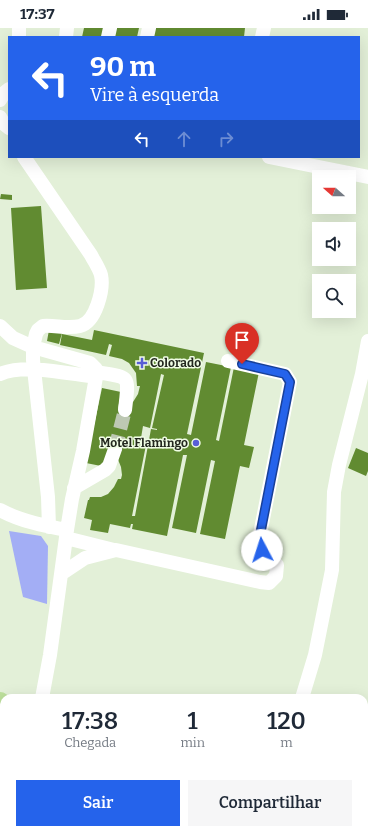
<!DOCTYPE html>
<html lang="pt">
<meta charset="utf-8">
<style>
:root{--surface:#fff;--page:#f6f6f7;--text:#1f2937;--muted:#747a83;--accent:#2563eb}
body{margin:0;font-family:Bitter,serif;background:var(--page);color:var(--text);height:100vh;display:flex;flex-direction:column;font-size:15px;white-space:nowrap}
*{box-sizing:border-box;margin:0}
p{font-size:13px;color:var(--muted)}
.icon{flex:none;width:22px;height:22px;fill:none;stroke:currentColor;stroke-width:2;stroke-linecap:round;stroke-linejoin:round}
.map{position:relative;flex:1;overflow:hidden}
.sheet{position:absolute;left:0px;top:666px;width:368px;height:140px;display:flex;flex-direction:column;background:var(--surface);border-radius:12px 12px 0 0;box-shadow:0 4px 16px #0002}
.sheet>*{flex:none}
.top-card{position:absolute;left:8px;top:8px;width:352px;height:122px;border-radius:0px;box-shadow:0 4px 16px #0002;background:#2563eb;color:#fff;overflow:hidden}
.needle{width:26px;rotate:291deg}
.buttons{position:absolute;left:312px;top:142px;display:grid;gap:8px}
.buttons a{display:grid;place-items:center;width:44px;height:44px;border-radius:0px;background:var(--surface);box-shadow:0 4px 16px #0002;font-size:20px}
.pin{position:absolute;display:grid;place-items:center;width:34px;height:34px;color:#fff;margin:-41px -17px;border-radius:50% 50% 50% 0;rotate:-45deg;box-shadow:0 0 4px #0007}
.pin .icon{rotate:45deg}
.me{position:absolute;width:44px;margin:-22px;rotate:355deg;stroke-linejoin:round;filter:drop-shadow(0 0 3px #0008)}
.turn{display:flex;align-items:center;gap:14px;height:84px;padding:0 16px;font-size:18px}
.turn .icon{width:52px;height:52px;stroke-width:2.5}
.turn b{display:block;font-size:28px;line-height:34px}
.lanes{display:flex;align-items:center;height:38px;padding:0 16px;background:#0003;justify-content:center;gap:20px;direction:ltr}
.lanes .off{opacity:.35}
.eta{display:flex;justify-content:space-evenly;align-items:center;height:68px;text-align:center}
.eta b{font-size:24px;font-weight:600;line-height:28px}
.action{display:flex;gap:8px;margin-top:auto;padding:8px 16px}
.action a{flex:1;height:46px;border-radius:0px;background:var(--accent);color:#fff;font-size:16px;font-weight:600;line-height:46px;text-align:center}
.action a+a{background:var(--page);color:var(--text)}
.status{display:flex;justify-content:space-between;align-items:center;height:28px;padding:0 20px;background:var(--surface);direction:ltr}
.status svg{height:11px;fill:currentColor}
.map>svg:first-child{display:block}
</style>
<div class="status"><b>17:37</b><svg viewBox="0 0 49 12"><path d="M0 12V9h3v3zM5 12V6h3v6zM10 12V3h3v9zM15 12V0h3v12zM26 1h20v11H26zM47 4h2v5h-2z"/></svg></div>
<div class="map">
<svg width="368" height="806" viewBox="0 0 368 806">
<rect width="100%" height="100%" fill="#e3f0d8"/>
<!-- water -->
<path fill="#a3aef5" d="M9,503L41,508L48,518L47,576L23,569Z"/>
<!-- building -->
<path fill="#618b31" fill-rule="evenodd" d="M84,0H104L102,9H82Z
M115,0H139L137,9H113Z
M144,0H245L244,9H147Z
M1,166L12,167V172L0,171Z
M41,178L47,260L16,262L11,180Z
M49,302L62,305L59,316L47,313Z
M94,302L204,325L187,406L191,407L206,334L231,339L216,412L219,413L234,339L259,344L244,417L254,419L249,440L240,438L225,511L200,506L215,433L211,432L196,505L172,500L187,427H183L167,508L132,501L133,496H131L130,500L110,496L108,505L90,502L92,492L84,490L88,472H89L90,469H101L108,466L114,459L118,451H121L122,447L121,439L117,429L106,439L86,435L102,360L121,364L118,381L133,374L138,366L140,358H137L136,345L129,335L122,331L109,328L112,317L109,316L106,327L60,317L62,306L92,312ZM161,346L164,347L152,400L157,401V402L151,401L135,488H132L146,417L140,416L143,398L150,400Z
M356,420L368,425V443L366,448L348,440Z
M265,802H277L281,806H263Z"/>
<g fill="none" stroke-linecap="round" stroke-linejoin="round">
<!-- minor-tunnel -->
<path stroke="#bdc8b3" stroke-width="14" stroke-dasharray="14 7" stroke-linecap="butt" d="M115,421L125,382"/>
<!-- minor -->
<path stroke="#fff" stroke-width="14" d="M19,9V0
M66,9L67,0
M108,9L110,0
M147,9L149,0
M262,9L264,0
M0,72L4,65L9,61
M0,89L4,96L9,100
M24,129L91,227C94,233 99,240 101,247C104,261 96,294 80,298C68,301 55,297 43,298L38,302L36,306L33,319V332L48,469L49,499
M269,129L368,149
M0,298L13,310L33,319L90,335L96,341V349L83,423L72,471L67,502
M96,344C131,350 129,346 125,382
M0,346C25,335 69,346 96,349
M74,460L105,442L109,438L115,421
M0,482C20,493 44,498 67,502L50,627L42,670
M66,510L114,522
M61,546L85,530L116,522L260,554L269,555L276,548L277,537L262,522L259,511L290,354L285,346L228,333
M302,670L315,627L332,542L334,464L339,437L362,346L368,313
M184,806L187,802"/>
<!-- highway -->
<path stroke="#bde09c" stroke-width="20" d="M0,674L4,719
M11,802L12,806"/>
</g>
<g fill="none" stroke-linecap="round" stroke-linejoin="round">
<!-- route casing -->
<g stroke="#184099" stroke-width="10">
<path id="route" d="M242,336L285,346L290,354L259,512L262,522"/>
</g>
<!-- route -->
<use href="#route" stroke="#2563eb" stroke-width="7"/>
</g>
<!-- markers -->
<g fill="#585ed6" stroke="#f0fde5" stroke-width="1.5">
<path d="M140 329h4v4h4v4h-4v4h-4v-4h-4v-4h4z"/>
<circle cx="196" cy="415" r="4"/>
</g>
<g text-anchor="middle" stroke-width="3" stroke-linejoin="round" paint-order="stroke">
<!-- poi labels -->
<g font-size="12" font-weight="bold" fill="#23281f" stroke="#f0fde5" text-anchor="start">
<text x="150" y="339">Colorado</text>
<text x="188" y="419" text-anchor="end">Motel Flamingo</text>
</g>
</g>
</svg>
<div class="buttons">
<a><svg class="needle" viewBox="-14 -14 28 28"><path d="M0-13l5 13h-10z" fill="#e53935"/><path d="M0 13l5-13h-10z" fill="#747a83"/></svg></a>
<a><svg class="icon" aria-label="sound" viewBox="0 0 24 24"><path d="M4 9h4l5-4v14l-5-4H4zM17 9q2 3 0 6"/></svg></a>
<a><svg class="icon" aria-label="search" viewBox="0 0 24 24"><circle cx="10" cy="10" r="6"/><path d="M15 15l6 6"/></svg></a>
</div>
<div class="pin" style="left:242px;top:336px;background:#d93025"><svg class="icon" aria-label="arrive" viewBox="0 0 24 24"><path d="M6 21V4h12l-3 4 3 4H6"/></svg></div>
<svg class="me" style="left:262px;top:522px" viewBox="-20 -20 40 40"><circle r="19" fill="#fff"/><path d="M0-13L10 11 0 6-10 11z" fill="#2563eb"/></svg>
<div class="top-card">
<div class="turn"><svg class="icon" aria-label="left" viewBox="0 0 24 24"><path d="M17 20v-9H6M10 6l-5 5 5 5"/></svg><div><b>90 m</b>Vire à esquerda</div></div>
<div class="lanes"><svg class="icon" aria-label="left" viewBox="0 0 24 24"><path d="M17 20v-9H6M10 6l-5 5 5 5"/></svg><svg class="icon off" aria-label="ahead" viewBox="0 0 24 24"><path d="M12 20V5M6 11l6-6 6 6"/></svg><svg class="icon off" aria-label="right" viewBox="0 0 24 24"><path d="M7 20v-9h11M14 6l5 5-5 5"/></svg></div>
</div>
<section class="sheet">
<div class="eta">
<div><b>17:38</b><p>Chegada</p></div>
<div><b>1</b><p>min</p></div>
<div><b>120</b><p>m</p></div>
</div>
<div class="action"><a>Sair</a><a>Compartilhar</a></div>
</section>
</div>
